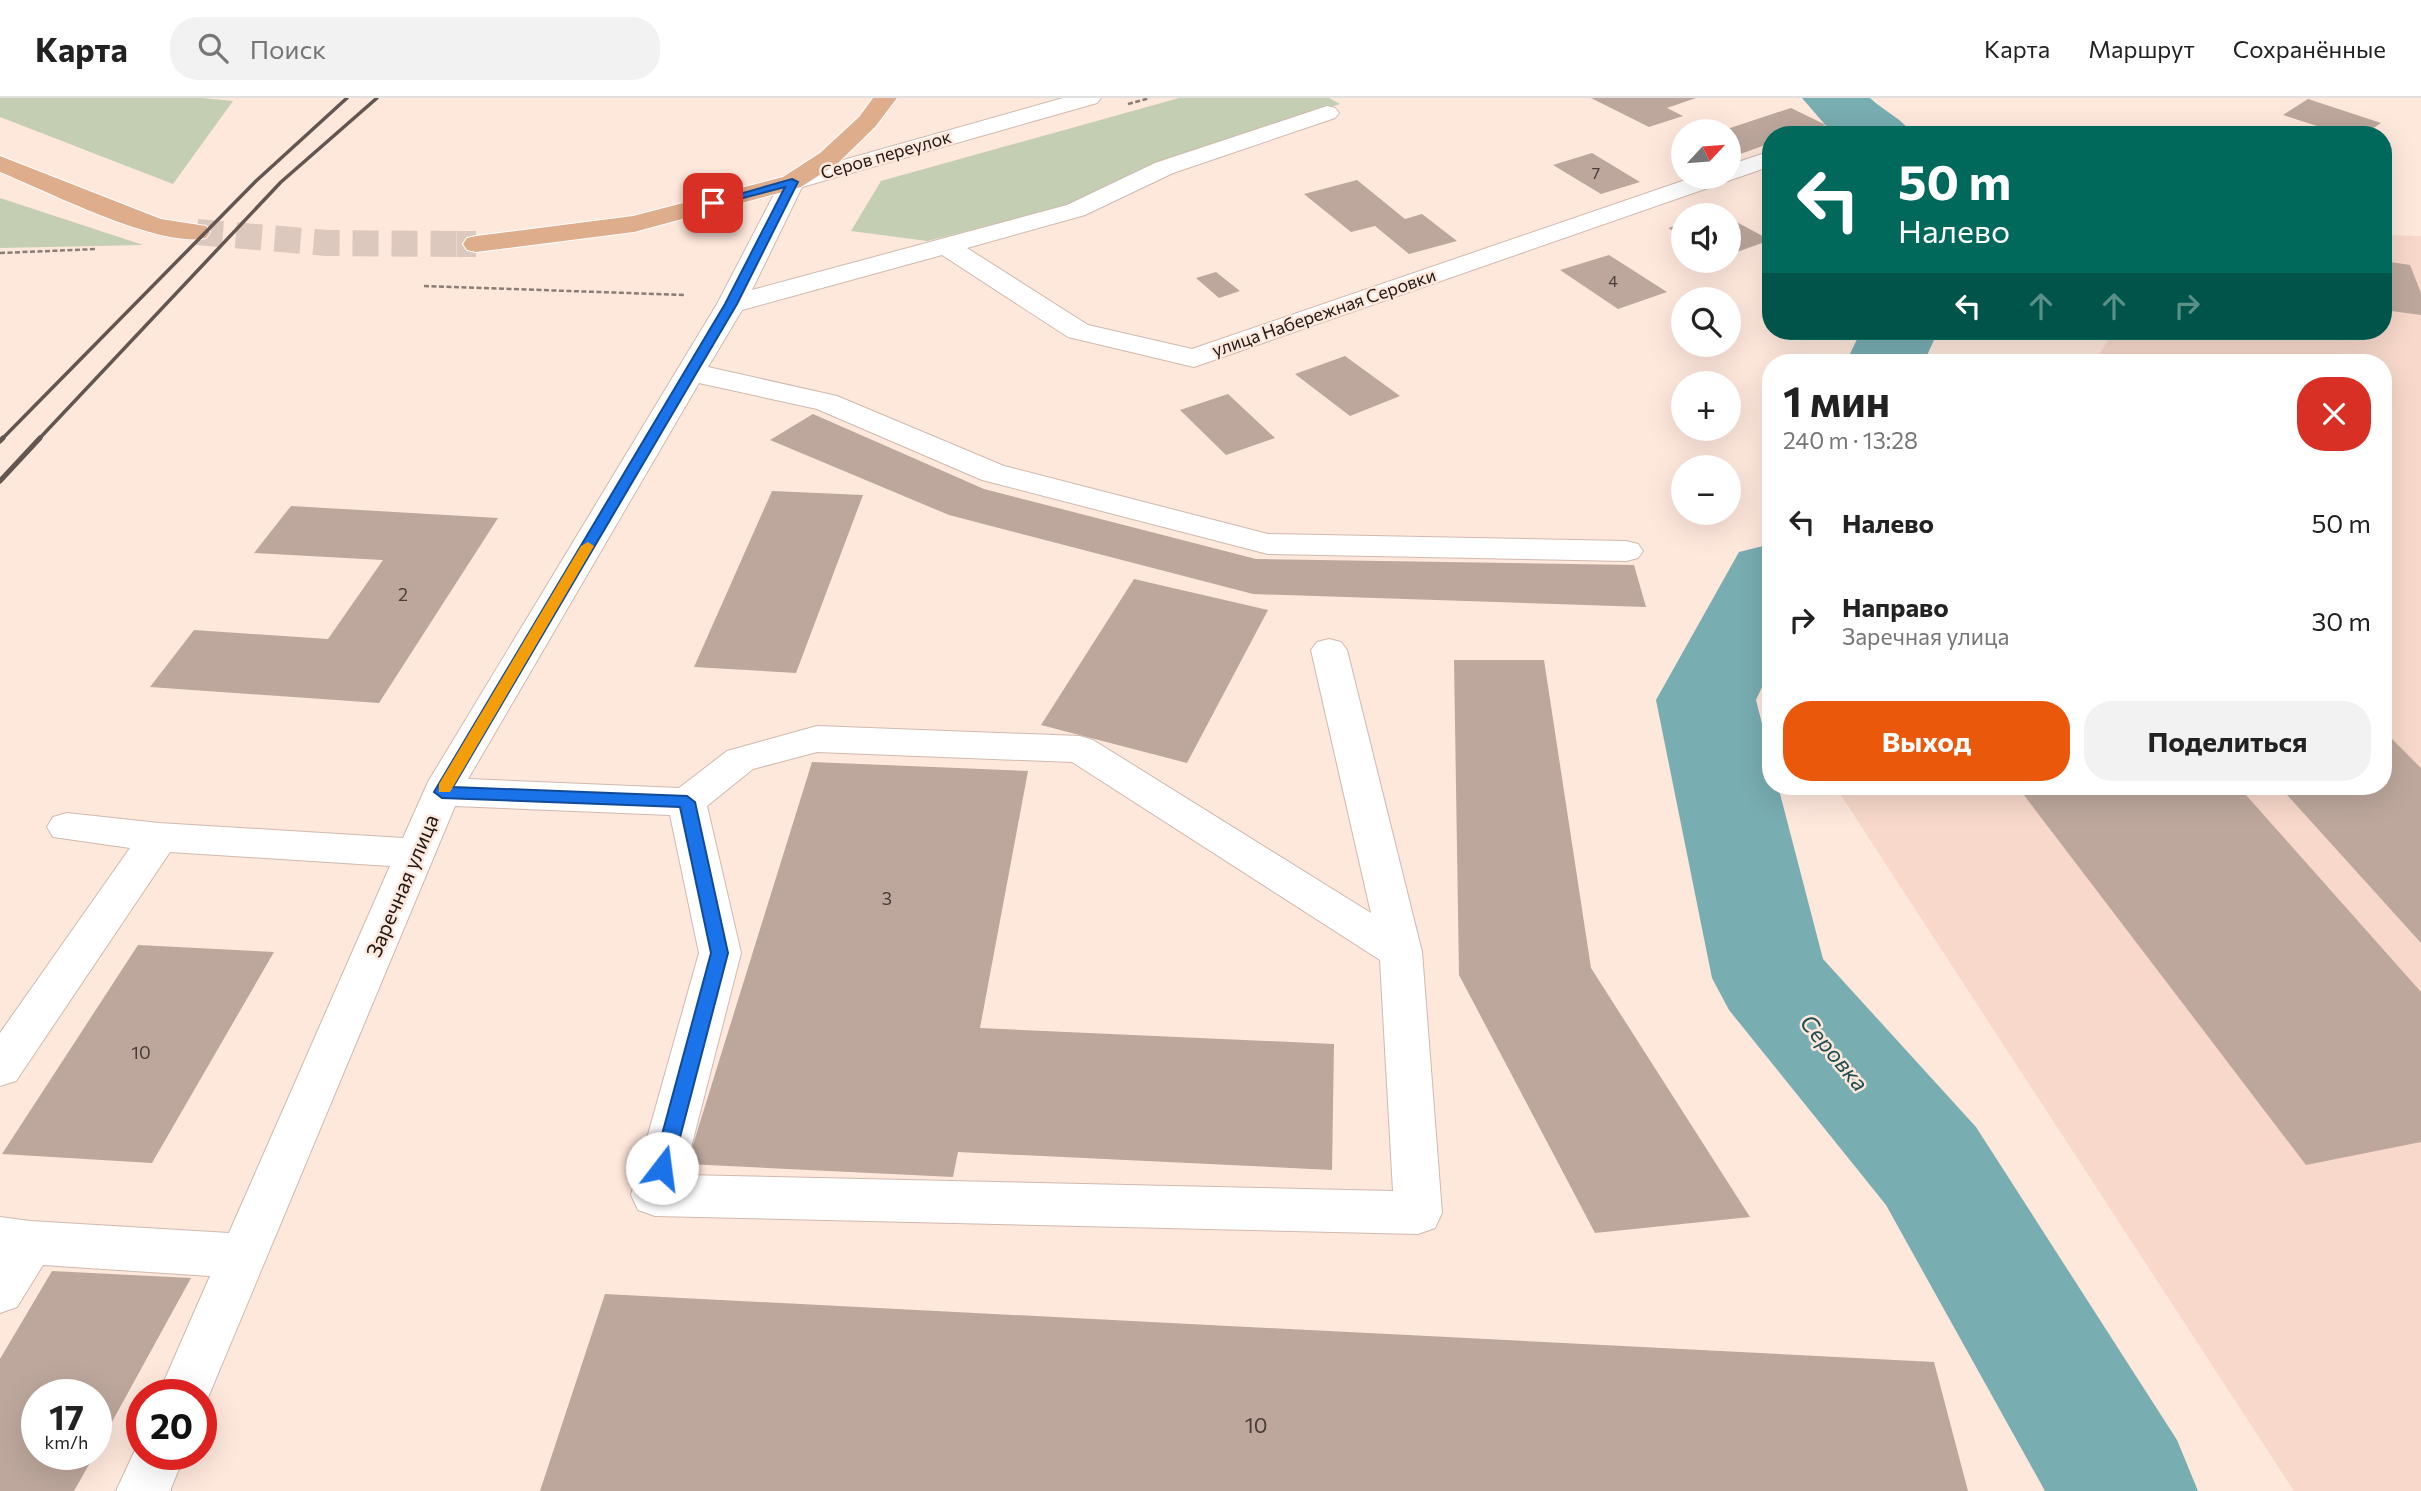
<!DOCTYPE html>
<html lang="ru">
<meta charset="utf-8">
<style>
:root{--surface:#fff;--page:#f2f2f2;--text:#222;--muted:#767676;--line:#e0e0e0;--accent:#ea580c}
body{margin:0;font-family:Commissioner,sans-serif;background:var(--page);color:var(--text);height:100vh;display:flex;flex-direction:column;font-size:26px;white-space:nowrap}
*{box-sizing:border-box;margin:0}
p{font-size:23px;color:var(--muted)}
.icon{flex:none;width:38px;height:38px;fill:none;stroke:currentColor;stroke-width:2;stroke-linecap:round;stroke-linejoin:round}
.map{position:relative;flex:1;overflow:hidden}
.details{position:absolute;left:1762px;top:256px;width:630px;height:441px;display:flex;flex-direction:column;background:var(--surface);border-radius:28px;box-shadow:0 7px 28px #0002}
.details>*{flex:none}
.guide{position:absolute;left:1762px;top:28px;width:630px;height:214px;border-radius:28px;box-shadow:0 7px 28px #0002;background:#00695c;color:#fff;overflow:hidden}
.needle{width:46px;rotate:64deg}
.fabs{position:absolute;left:1671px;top:21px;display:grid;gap:14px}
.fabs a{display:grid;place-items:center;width:70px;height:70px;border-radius:50%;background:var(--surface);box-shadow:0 7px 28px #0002;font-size:35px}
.speed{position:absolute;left:21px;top:1281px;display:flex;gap:14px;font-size:35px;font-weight:700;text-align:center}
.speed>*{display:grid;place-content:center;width:91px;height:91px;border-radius:50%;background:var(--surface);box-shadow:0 7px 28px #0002;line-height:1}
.speed small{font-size:18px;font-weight:400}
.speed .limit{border:10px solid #d22;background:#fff;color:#111}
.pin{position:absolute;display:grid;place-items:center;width:60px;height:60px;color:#fff;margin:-30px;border-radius:14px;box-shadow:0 4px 10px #0006}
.me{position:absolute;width:77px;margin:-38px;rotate:15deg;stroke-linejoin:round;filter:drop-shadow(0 0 5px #0008)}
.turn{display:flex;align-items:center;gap:24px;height:147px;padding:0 21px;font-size:32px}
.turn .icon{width:91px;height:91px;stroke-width:2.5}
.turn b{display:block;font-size:49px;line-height:60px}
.lanes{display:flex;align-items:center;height:66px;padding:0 21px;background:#0003;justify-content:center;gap:35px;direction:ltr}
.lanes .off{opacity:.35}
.round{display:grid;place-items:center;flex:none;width:74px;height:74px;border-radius:28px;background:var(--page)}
.summary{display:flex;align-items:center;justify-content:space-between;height:119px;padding:0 21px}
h1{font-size:42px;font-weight:700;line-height:52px}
.button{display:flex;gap:14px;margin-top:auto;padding:14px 21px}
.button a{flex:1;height:80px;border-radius:28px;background:var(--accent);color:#fff;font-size:28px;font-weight:700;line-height:80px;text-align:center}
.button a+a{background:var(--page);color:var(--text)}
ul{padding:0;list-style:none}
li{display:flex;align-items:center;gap:21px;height:98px;padding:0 21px}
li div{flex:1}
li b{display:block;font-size:26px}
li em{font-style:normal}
header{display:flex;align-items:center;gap:42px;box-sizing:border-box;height:98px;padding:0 35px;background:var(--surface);border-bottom:2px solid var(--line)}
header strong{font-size:33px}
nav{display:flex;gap:38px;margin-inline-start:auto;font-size:24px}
.search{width:490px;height:63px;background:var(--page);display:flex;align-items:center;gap:18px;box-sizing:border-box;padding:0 24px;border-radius:28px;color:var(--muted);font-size:26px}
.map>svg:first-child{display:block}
</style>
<header>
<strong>Карта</strong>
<div class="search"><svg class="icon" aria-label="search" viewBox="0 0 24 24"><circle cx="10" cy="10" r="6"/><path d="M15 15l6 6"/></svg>Поиск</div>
<nav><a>Карта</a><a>Маршрут</a><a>Сохранённые</a></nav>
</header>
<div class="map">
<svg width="2421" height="1393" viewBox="0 0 2421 1393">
<rect width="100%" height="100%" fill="#fee7db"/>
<!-- built -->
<path fill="#f7d8ca" d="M2384,137L2421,138V1393H2294L1835,688H2384V264H2094L2114,233H2384Z"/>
<!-- green -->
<path fill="#c4ceb3" d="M0,0H202L233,3L173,86L0,19Z
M1179,0H1329L1340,6L1153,68L1072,108L927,143L851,133L881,83Z
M0,100L143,147L0,150Z"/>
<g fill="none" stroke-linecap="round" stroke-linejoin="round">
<!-- river -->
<path fill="#78adb2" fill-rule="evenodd" d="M1802,0H1870C1885,14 1902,20 1913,37H1834Z
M1861,233H1938L1924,264H1846Z
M1771,446V570L1756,602L1771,661V688H1778L1823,861L1976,1029L2177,1342L2198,1393H2045L1886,1107L1729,912L1712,880L1656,602L1739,454Z"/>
</g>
<!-- building -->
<path fill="#bda79c" d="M1591,0H1696L1667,10L1683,18L1649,29Z
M2308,1L2381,25L2363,37H2345L2283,17Z
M1791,10L1826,27L1797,37H1771V45L1729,60V33H1721Z
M1592,55L1640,84L1601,96L1553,67Z
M1357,82L1405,121L1422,116L1457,143L1409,156L1375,128L1351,134L1304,96Z
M1729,120L1770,142L1729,157Z
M1684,125V139L1668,130Z
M1609,157L1667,194L1618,211L1560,172Z
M2384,163L2410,167L2421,195V217L2384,212Z
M1216,174L1240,193L1219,200L1196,180Z
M1345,258L1400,298L1350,318L1295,276Z
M1228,296L1275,340L1226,357L1180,312Z
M813,316L984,391L1256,461L1634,467L1646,509L1253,496L949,417L770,342Z
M772,393L863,397L796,575L694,569Z
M291,408L498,420L379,605L150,589L194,532L328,541L383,462L254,455Z
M1134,481L1268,512L1187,665L1041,627Z
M1454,562H1544L1591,870L1750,1119L1595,1135L1459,877Z
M2384,633L2421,670V845L2279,688H2384Z
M812,664L1028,673L980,930L1334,946L1332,1072L958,1054L953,1079L687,1066Z
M2017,688H2238L2421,894V1044L2306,1067Z
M138,847L274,854L152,1065L2,1056Z
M52,1173L191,1180L96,1353V1297H37V1356H95L74,1393H0V1261Z
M605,1196L1934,1264L1968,1393H540Z"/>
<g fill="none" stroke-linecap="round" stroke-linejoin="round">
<!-- minor-tunnel -->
<path stroke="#ddc8bd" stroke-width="26" stroke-dasharray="26 13" stroke-linecap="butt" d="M457,146H476"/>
<!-- major-tunnel -->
<path stroke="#ddc8bd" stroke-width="26" stroke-dasharray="26 13" stroke-linecap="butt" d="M197,134L327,145L457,146"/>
<!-- minor casing -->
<g stroke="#cfb9ae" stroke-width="2">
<path id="minor" d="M1063,0H1101L1097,5L802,89L752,192L1067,107L1155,65L1327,8L1335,10L1339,15L1335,20L1173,75L1085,117L967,150L1088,227L1192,251L1694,79H1729V67L1771,53V68L1194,269L1068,239L942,157L742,212L708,269L837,298L1004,368L1268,436L1626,443L1638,446L1643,453L1638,460L1626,463L1268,456L982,382L817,311L699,285L468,681L679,690L727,653L817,628L1080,638L1093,642L1371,815L1311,552L1317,544L1329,541L1341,544L1347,552L1422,854L1442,1115L1435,1130L1418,1136L655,1118L638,1112L631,1097L699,855L670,717L455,708L202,1314L201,1297H158L210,1178L43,1167L17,1209L0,1215V1119L30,1123L229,1135L390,768L170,754L16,983L0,988V935L130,750L53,739L47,729L53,719L67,715L159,725L403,740L428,684L717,206L783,79ZM817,654L1072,664L1380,862L1393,1093L684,1077L741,855L707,708L753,671Z
M142,1337V1356H185L170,1393H116Z"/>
</g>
<!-- major casing -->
<g stroke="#fff" stroke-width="2">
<path id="major" d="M873,0H897L875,29L838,65L801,89L634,134L476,154L467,152L463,146L467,140L476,138L633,118L783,79L820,55L859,19Z
M0,58L161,121L206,128L210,134L206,140C160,151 47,93 0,74Z"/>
</g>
<!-- path -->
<path stroke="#8b7c74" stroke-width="2.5" stroke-dasharray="5 2.5" stroke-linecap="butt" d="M1128,6L1150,0
M0,155L97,151
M424,188L686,197"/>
<!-- minor -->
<use href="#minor" fill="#fff" fill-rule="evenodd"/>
<!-- major -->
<use href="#major" fill="#dead8c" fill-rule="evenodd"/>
<!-- rail-far1 -->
<path stroke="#635650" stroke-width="3.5" d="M1,342L256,83L347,0
M38,342L281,84L377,0"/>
<!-- rail -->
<path stroke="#635650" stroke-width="5" d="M0,343L3,340
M0,383L40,340"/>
</g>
<!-- route -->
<path fill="#1a73e8" stroke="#114b97" stroke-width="2" d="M792,81L798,84L737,206L453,689L687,698L695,704L728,855L672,1070L669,1076H655L653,1070L711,855L680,709L442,700L434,694L725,206L785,89L713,108L708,105Z"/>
<!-- slow -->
<path fill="#f59e0b" d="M588,444L594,448L450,694H439V686L581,448Z"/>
<g text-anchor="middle" stroke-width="5" stroke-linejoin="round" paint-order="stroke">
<!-- far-number labels -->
<g font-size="16" fill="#473c36">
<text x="1596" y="81">7</text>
<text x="1613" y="189">4</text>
</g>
<!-- far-street labels -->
<g font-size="18" fill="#201814" stroke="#fee7db">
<text transform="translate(886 57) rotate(-16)" y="6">Серов переулок</text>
<text transform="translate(1324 215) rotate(-19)" y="6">улица Набережная Серовки</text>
</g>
<!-- number labels -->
<g font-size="18" fill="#473c36">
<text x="403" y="503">2</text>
<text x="887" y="807">3</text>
<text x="141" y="961">10</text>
</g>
<!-- street labels -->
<g font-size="21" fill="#201814" stroke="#fee7db">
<text transform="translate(403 788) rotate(-67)" y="7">Заречная улица</text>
</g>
<!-- near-number labels -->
<g font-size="21" fill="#473c36">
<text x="1256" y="1335">10</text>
</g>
<!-- water labels -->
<g font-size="23" font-style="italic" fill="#1d4d52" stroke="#fee7db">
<text transform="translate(1834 955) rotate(50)" y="8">Серовка</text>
</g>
</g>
</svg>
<div class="fabs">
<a><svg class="needle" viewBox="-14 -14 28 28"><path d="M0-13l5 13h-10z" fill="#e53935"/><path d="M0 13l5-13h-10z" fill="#767676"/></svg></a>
<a><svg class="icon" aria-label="sound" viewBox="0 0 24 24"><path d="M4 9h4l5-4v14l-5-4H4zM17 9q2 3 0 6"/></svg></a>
<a><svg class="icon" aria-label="search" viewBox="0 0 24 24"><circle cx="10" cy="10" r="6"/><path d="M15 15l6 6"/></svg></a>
<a>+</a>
<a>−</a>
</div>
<div class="speed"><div>17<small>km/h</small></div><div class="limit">20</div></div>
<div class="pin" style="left:713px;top:105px;background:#d93025"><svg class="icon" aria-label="arrive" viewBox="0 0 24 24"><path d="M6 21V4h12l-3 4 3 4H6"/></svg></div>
<svg class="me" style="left:662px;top:1070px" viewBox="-20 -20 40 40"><circle r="19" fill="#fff"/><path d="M0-13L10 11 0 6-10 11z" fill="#1a73e8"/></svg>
<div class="guide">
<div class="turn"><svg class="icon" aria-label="left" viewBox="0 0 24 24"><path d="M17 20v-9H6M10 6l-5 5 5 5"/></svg><div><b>50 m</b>Налево</div></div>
<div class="lanes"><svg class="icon" aria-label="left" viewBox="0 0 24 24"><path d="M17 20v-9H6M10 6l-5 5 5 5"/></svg><svg class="icon off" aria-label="ahead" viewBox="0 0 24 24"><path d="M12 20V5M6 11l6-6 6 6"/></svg><svg class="icon off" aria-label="ahead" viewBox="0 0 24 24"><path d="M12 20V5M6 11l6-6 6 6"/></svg><svg class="icon off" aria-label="right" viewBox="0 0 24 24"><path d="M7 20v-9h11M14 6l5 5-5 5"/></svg></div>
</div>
<section class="details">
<div class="summary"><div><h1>1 мин</h1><p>240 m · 13:28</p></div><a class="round" style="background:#d93025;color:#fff"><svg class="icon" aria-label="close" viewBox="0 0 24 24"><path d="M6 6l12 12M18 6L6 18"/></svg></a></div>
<ul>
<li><svg class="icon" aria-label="left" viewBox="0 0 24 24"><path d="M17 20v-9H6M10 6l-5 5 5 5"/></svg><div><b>Налево</b></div><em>50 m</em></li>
<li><svg class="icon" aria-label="right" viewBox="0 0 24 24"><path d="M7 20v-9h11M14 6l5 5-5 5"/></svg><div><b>Направо</b><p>Заречная улица</p></div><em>30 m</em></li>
</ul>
<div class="button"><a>Выход</a><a>Поделиться</a></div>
</section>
</div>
